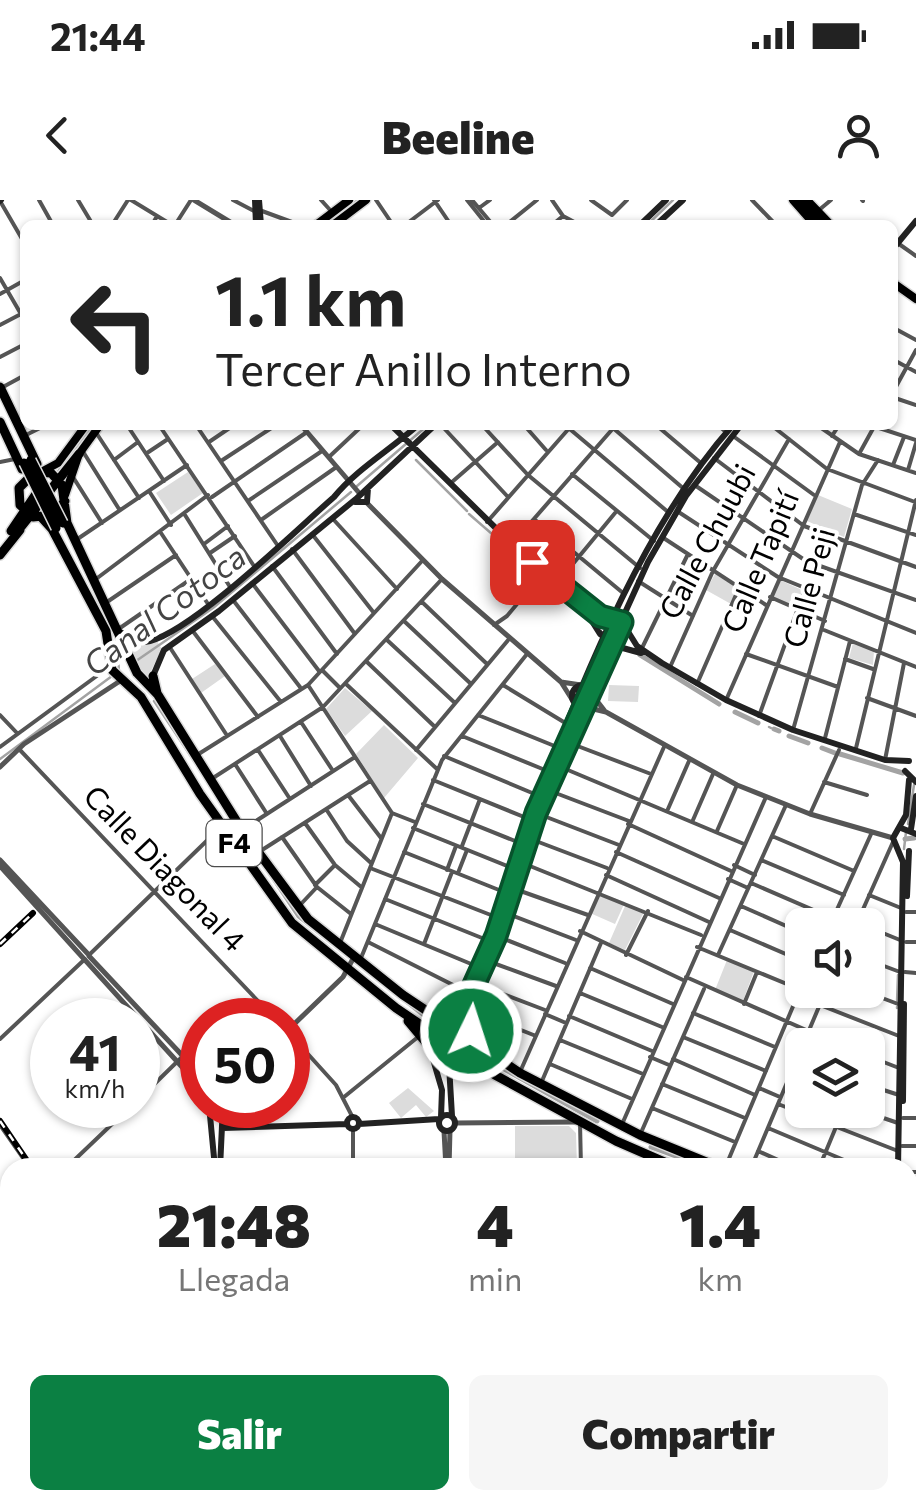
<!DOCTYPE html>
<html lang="es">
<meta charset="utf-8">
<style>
:root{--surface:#fff;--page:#f6f6f6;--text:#222;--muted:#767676;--accent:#0b8043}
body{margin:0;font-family:Commissioner,sans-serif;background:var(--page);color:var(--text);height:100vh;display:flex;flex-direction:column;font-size:38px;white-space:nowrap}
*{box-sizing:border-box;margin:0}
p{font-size:32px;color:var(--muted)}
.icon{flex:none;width:55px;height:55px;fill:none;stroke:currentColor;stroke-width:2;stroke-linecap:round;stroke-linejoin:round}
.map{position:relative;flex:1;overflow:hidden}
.side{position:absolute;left:0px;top:958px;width:918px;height:352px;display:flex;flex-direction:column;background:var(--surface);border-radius:30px 30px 0 0;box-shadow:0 2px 8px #0004}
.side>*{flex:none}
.hud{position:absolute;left:20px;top:20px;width:878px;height:210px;border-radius:15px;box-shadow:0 2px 8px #0004;background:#fff;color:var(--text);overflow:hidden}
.fabs{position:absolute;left:785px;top:708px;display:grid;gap:20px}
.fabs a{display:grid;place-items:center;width:100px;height:100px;border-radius:15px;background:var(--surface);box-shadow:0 2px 8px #0004;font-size:50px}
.speed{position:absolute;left:30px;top:798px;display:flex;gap:20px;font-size:50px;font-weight:700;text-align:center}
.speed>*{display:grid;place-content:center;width:130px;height:130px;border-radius:50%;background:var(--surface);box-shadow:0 2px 8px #0004;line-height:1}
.speed small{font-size:25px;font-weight:400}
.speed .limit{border:15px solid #d22;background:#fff;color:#111}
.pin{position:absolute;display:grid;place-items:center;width:85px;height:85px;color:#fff;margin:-42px;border-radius:20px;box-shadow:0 5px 15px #0006}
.me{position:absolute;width:110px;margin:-55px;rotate:4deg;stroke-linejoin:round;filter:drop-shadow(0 0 8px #0008)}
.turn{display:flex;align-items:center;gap:35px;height:210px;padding:0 30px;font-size:45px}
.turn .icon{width:130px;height:130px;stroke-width:2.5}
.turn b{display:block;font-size:70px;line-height:85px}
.eta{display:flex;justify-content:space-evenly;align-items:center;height:170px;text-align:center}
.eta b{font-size:60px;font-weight:800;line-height:70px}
.cta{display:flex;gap:20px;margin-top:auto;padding:20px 30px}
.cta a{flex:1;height:115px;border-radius:15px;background:var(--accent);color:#fff;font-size:40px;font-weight:800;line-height:115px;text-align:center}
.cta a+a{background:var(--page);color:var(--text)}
.status{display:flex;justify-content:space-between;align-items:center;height:70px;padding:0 50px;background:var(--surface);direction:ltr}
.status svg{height:28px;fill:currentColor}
header{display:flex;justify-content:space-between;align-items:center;height:130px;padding:0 30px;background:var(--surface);font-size:45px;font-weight:800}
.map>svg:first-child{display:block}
</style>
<div class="status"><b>21:44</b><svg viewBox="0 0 49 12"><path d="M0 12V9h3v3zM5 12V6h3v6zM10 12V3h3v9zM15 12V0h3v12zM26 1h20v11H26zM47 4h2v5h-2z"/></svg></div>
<header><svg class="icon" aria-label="back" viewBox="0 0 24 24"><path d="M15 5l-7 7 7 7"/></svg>Beeline<svg class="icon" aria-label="person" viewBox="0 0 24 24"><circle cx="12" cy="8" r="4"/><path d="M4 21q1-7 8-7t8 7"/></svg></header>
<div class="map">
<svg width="916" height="1308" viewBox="0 0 916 1308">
<rect width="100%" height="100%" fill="#fff"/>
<!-- green -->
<path fill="#dcdcdc" d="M188,272L203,293L171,315L156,293Z
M818,295L852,309L844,337L807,321Z
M715,374L737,388L731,404L706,390Z
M780,380L802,390L797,407L772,397Z
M125,438L138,445L157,441L162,449L148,477H143Z
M853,443L874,451L873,465L849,458Z
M215,464L225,476L201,493L192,479Z
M609,485L639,486L638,502L608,501Z
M345,488L372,511L345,536L326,509Z
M384,525L418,558L384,598L356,554Z
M599,693L625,702L615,724L590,713Z
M626,704L644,712L625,750L609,743Z
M727,760L754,771L743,801L715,790Z
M408,888L434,911L426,917L416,905L401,918L389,903Z
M515,926H569L576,933L577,967H515Z
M916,1041V1308H877V1300H908V1043Z"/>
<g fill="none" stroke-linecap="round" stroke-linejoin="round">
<!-- stream -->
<path stroke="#a3a3a3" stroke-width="2.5" d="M326,25L358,0
M647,25L673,0
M416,260L467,311
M57,273L93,225
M357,286L428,225
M469,314L538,374
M542,377L578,407
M117,442L119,472
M136,461L213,408L351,292
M154,501L298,717L427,819
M769,527L771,528
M0,559L112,476
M908,624L914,585
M904,649L906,632
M897,802L898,775
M897,808V807
M458,810L467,791
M908,1029L916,1028
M41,1305V1308
M867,1308L868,1300"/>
<!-- canal -->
<path stroke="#a3a3a3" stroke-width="5" d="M640,455L719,504
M735,512L758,523
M774,529L779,531
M789,536L808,543
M822,548L835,553
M840,554L903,573
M905,639L914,638
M481,856L597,921
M651,947L684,959
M688,961L705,968"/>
<!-- primary casing -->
<g stroke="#dbdbdb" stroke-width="11">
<path id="primary" d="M793,0L815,25
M800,0L823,25
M807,0L831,25
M316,25L349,0
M333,25L366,0
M892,82L916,99
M43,271L58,263L86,225
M65,295L79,254L100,225
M857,1308V1300
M873,1308L874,1300"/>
</g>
<!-- trunk casing -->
<g stroke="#dbdbdb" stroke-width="12">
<path id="trunk" d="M0,187L37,264
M0,222L22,269
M65,301L52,315L33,317L20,305L19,288L35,272L51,273L62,285L67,323L137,473L158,495L242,630L308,719L403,795L520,873L640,935L721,968
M42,318L52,329L106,431L112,470L141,497L200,594L292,723L396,808L495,875L616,941L678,968
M11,331L40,288
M17,332L79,254
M0,355L20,330
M153,476L157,493
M408,821L429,846
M908,1005L916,1015
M908,1040L916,1039"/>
</g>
<!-- minor -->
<path stroke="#555" stroke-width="4" d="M39,0L53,25
M78,0L93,25
M131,0L172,25
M233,0L254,11
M321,0L331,11
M376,0L393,25
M434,0L451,25
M467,0L487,25
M472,0L493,25
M552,0L563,16L580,25
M591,0L612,15L627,0
M752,0L776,25
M862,0L863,1
M0,1L25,44
M479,8L490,0
M819,10L831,0
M262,11L300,25
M112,25L128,0
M152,25L157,16
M175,25L191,0
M405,25L438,0
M506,25L537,0
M552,25L563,16
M899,44L916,56
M0,78L25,121
M0,94L25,80
M0,125L21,114
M892,127L916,140
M0,157L25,144
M892,159L916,172
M3,187L25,175
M892,194L916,150
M892,197L916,205
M127,225L164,281
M159,225L254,366
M196,225L278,346
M441,225L508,297
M482,225L528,275L640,368
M524,225L546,250
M565,225L668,312
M656,225L702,264
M718,225L727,233
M771,225L827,269L915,302
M817,225L859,254L916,273
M870,225L916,240
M613,228L684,289
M95,231L139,298
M24,236L46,225
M733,236L814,295
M832,236L839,225
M209,242L234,225
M82,250L119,309
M147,253L168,239
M859,254L875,225
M330,256L363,225
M714,258L804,326L916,367
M114,260L138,242
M221,261L276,225
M0,262L15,259
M893,265L904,237
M908,270L916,243
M572,274L654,341
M73,277L102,323
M452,282L498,242
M696,286L806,361L916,400
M149,291L171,325
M212,297L307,232
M248,301L322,251
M677,311L778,377L916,433
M854,314L916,335
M185,315L230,387
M333,319L397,389
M534,319L623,393
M261,320L335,268
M487,322L572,225
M161,333L208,404
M312,334L374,413
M662,337L766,405
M76,340L187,265
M204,344L228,326
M512,344L616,225
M292,349L355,434
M210,353L235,336
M272,366L337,454
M96,379L208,295
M638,381L693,416
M558,382L615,313
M252,383L319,471
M770,397L825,421
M233,400L300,487
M107,402L176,355
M422,402L487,464
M212,416L281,502
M404,421L470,483
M494,425L507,416L542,374
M120,428L191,379
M192,430L258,517
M824,430L916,467
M387,440L455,503
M169,446L226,534
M642,448L688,354
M746,454L838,487
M845,459L873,469
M367,462L435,527
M671,465L713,371L789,239
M322,470L340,488
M346,484L437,569
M697,484L739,388
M308,485L392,613L415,622
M503,485L567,524
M727,498L840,242
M867,498L916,516
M0,515L17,533
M478,515L557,547
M759,516L805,389
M301,522L333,571
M793,530L862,285L878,260
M280,536L311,586
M462,536L545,570
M825,538L850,441
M567,542L651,574
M0,547L109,467
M856,548L916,300
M19,549L276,820
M258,550L290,599
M416,550L509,439
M197,555L308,485L422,361
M444,556L537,595
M885,560L904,463
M235,564L267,614
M556,565L744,644
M213,578L323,507L442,379
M433,580L529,619
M824,582L867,595
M545,589L629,621
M348,595L381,638
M423,604L520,643
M326,609L347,641L371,663
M668,609L689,561
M536,613L619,645
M810,614L839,550
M693,620L713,574
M305,623L335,665L360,686
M628,624L731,671
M413,628L512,668
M242,630L355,557
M717,631L737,585
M772,636L854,671
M282,637L317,687L351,714
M528,638L607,668
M462,646L480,599
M262,650L370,581
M404,652L504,692
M616,652L719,698
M761,660L844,695
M520,662L701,735
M734,665L755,675
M370,668L496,717
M447,670L456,646
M458,673L467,650
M606,675L709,722
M728,679L748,688
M751,683L848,725
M315,685L335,665
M512,688L588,715
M869,695L901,708
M385,699L487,740
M301,704L317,687
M741,706L802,733
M503,712L576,740
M906,712H916
M375,724L476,766
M830,725L872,632
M856,725L893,642
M868,727L900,740
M730,730L802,761
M580,731L683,780
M494,735L565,763
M368,742L465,791
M906,742H916
M340,743L392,613
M424,744L452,672
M697,747L799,789
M89,755L222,626
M626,755L648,711
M718,755L786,605
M361,758L442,560L527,454
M485,760L556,786
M868,760L900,772
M590,768L673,804
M905,772L916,773
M686,777L840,845
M474,783L545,810
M861,790L898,804
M800,792L821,802
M580,793L662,827
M744,804L757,772
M820,805L899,836
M471,810L536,836
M693,813L775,847
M545,814L566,823
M569,816L652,851
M288,832L336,885L353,918
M683,837L766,871
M0,839L85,759
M560,840L643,874
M868,856L899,868
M650,857L669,865
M673,859L755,895
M550,864L632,899
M520,872L664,547
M788,880L802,886
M542,881L601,743
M662,884L745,918
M868,885L899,895
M759,888L780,897
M344,897L418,837
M138,900L183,856
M778,904L898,951
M652,908L735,942
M860,910L898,923
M903,918H916
M580,922L581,968
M623,922L766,597
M0,925L30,968
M768,928L863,968
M353,929V968
M640,935L704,789
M902,946H916
M758,951L796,968
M66,968L132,905
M725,968L802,785
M751,968L826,790
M819,968L843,910
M908,972H916
M908,999H916
M56,1300V1308
M586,1300V1308
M722,1300V1308
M729,1308V1300
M761,1308L762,1300
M792,1308L793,1300
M825,1308V1300"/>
<!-- tertiary -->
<path stroke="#555" stroke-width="5" d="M194,0L235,25
M301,225L360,294
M367,303L442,379L561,482L573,501
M561,482L581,485
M594,497L604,510
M585,507L606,512L737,585L810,614L893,638
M0,567L24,544L120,481
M0,660L88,754
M0,666L84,759
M89,756L195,869L202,879L198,881
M85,760L202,889
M288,830L343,777L354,757
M455,923L577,922
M444,931L446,968
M449,968L450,930
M0,1266L10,1267"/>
<!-- secondary -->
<path stroke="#222" stroke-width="6" d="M255,0L256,25
M259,0L261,25
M0,1L1,0
M640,25L666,0
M656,25L683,0
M892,50L916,21
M391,225L512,344L595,413L622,422L637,446L662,463L726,500L793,530L885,560L909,561
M355,302H367L368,288
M583,407L600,434
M122,433C130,440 138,444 150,441C194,430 296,330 334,297C357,269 390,250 418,225
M600,433L608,444L641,453
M153,476L164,450L219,411L357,298L435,225
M572 496a11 11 0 1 1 22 0a11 11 0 1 1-22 0Z
M905,571L916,582
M901,628L916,634
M911,629L916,596
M907,696L909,651
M447,811C486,783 518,645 538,595C587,471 644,325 733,225
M469,824L459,814H439L425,832L429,846L449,858L468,847L469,796L495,736L545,589L648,362L686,296L741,225
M430,849L442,890L441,917
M903,901L904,804
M209,905L215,968
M439 923a8 8 0 1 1 16 0a8 8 0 1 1-16 0Z
M452,916L449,865L456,856
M347 923a6 6 0 1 1 12 0a6 6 0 1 1-12 0Z
M359,924L439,919
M223,928L347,924
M220,968L223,905
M898,968L903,662L893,638L906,615L909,580
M221,1300V1308
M226,1300L227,1308"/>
<!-- primary -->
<use href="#primary" stroke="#000" stroke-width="8"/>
<!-- trunk -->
<use href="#trunk" stroke="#000" stroke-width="9"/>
<!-- rail casing -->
<g stroke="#000" stroke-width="6">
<path id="rail" d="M0,744L33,713
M0,921L32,968
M59,1300V1308
M215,1300V1308
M28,1308V1300"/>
</g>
<!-- rail -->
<use href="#rail" stroke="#fff" stroke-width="2.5" stroke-dasharray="8" stroke-linecap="butt"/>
<!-- trunk-bridge casing -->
<g stroke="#dbdbdb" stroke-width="12" stroke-linecap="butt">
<path id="trunk-bridge" d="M31,260L63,323
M24,263L56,328"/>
</g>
<!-- trunk-bridge -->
<use href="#trunk-bridge" stroke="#000" stroke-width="9"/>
</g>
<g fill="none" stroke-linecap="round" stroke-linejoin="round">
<!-- route casing -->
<g stroke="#07532c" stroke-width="25">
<path id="route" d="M471,831L469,796L496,736L536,613L622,422L600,416L532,362"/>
</g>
<!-- route -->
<use href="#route" stroke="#0b8043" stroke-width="18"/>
</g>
<g text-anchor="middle" stroke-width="8" stroke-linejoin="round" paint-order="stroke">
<!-- shield labels -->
<rect fill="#fff" stroke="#4c4c4c" stroke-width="2.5" x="206.5" y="620" width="55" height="46" rx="8"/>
<g font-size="28" font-weight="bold" fill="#000">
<text x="234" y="653">F4</text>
</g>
<!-- street labels -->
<g font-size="30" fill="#000" stroke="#fff">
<text transform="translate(708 342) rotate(-62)" y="10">Calle Chuubi</text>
<text transform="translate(761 362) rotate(-67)" y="10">Calle Tapití</text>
<text transform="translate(810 388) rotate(-75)" y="10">Calle Peji</text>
<text transform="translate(164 669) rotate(46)" y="10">Calle Diagonal 4</text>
</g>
<!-- water labels -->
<g font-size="32" font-style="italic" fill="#444" stroke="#fff">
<text transform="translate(165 411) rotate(-37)" y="11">Canal Cotoca</text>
</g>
</g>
</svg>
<div class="fabs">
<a><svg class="icon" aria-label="sound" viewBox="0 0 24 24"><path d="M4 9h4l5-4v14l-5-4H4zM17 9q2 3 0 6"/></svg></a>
<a><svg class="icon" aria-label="layers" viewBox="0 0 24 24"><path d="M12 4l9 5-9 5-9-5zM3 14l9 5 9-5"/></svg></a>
</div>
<div class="speed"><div>41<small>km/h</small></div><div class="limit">50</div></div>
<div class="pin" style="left:532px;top:362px;background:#d93025"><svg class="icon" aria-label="arrive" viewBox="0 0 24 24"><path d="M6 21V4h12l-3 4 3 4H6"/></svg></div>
<svg class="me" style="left:471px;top:831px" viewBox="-20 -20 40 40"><circle r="17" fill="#0b8043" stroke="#fff" stroke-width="3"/><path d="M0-11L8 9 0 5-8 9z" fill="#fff"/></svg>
<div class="hud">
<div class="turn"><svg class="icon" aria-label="left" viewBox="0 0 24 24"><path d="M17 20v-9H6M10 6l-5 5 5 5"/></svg><div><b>1.1 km</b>Tercer Anillo Interno</div></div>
</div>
<section class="side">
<div class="eta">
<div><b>21:48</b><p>Llegada</p></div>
<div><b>4</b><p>min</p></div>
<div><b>1.4</b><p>km</p></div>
</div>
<div class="cta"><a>Salir</a><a>Compartir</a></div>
</section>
</div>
